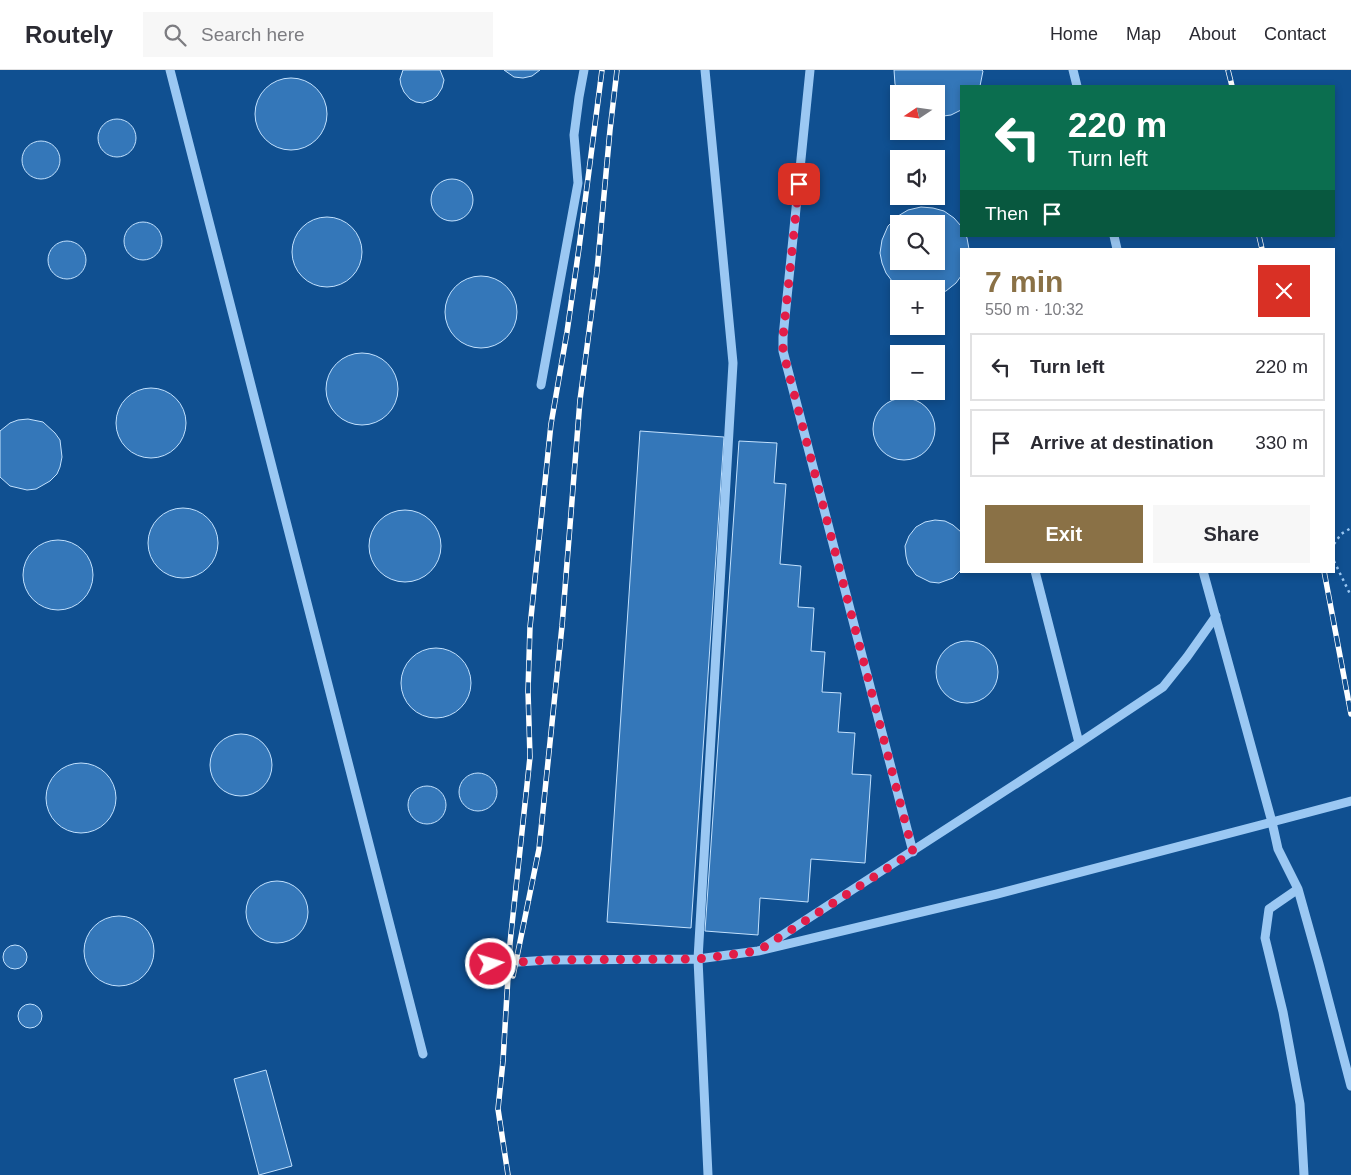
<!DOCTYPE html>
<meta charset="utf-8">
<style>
:root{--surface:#fff;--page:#f7f7f7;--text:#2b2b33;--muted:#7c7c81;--line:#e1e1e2;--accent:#8a7146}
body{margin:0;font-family:Arial,sans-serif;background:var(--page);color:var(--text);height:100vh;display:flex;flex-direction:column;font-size:19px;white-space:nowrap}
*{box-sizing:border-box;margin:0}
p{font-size:16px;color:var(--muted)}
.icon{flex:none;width:28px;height:28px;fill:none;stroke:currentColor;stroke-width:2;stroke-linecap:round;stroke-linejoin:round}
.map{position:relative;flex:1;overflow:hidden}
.details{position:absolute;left:960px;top:178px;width:375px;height:325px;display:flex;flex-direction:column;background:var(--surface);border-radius:0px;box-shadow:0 2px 8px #0003}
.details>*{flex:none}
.top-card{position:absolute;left:960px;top:15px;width:375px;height:152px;border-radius:0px;box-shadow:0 2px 8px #0003;background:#0b6e4f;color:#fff;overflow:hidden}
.needle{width:32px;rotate:257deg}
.tools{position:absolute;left:890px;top:15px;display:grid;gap:10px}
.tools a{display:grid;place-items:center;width:55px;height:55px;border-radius:0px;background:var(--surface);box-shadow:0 2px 8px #0003;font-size:25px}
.pin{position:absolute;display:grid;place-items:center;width:42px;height:42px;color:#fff;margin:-21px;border-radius:10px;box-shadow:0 2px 8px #0006}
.me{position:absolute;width:55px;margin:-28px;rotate:85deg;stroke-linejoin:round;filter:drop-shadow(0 0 4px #0008)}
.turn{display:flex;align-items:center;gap:18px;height:105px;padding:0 25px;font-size:22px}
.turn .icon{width:65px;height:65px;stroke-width:2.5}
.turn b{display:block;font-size:35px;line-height:42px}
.then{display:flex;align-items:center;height:48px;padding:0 25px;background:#0003;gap:10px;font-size:19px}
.round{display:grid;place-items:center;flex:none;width:52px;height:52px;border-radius:0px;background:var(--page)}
.head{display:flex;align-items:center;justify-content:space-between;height:85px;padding:0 25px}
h1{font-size:30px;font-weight:700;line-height:38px;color:var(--accent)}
.button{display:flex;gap:10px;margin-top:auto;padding:10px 25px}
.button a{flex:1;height:58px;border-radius:0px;background:var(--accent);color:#fff;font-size:20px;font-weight:700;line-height:58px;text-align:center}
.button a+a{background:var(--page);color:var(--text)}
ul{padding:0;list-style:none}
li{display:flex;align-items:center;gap:15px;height:68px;margin:0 10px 8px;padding:0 15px;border:2px solid var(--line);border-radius:0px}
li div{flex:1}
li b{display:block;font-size:19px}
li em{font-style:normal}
header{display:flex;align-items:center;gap:30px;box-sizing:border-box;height:70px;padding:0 25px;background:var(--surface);border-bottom:1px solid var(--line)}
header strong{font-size:24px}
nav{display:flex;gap:28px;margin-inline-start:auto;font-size:18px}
.search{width:350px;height:45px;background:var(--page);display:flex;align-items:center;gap:12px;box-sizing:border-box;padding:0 18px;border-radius:0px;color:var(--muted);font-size:19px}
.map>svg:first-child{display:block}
</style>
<header>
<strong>Routely</strong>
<div class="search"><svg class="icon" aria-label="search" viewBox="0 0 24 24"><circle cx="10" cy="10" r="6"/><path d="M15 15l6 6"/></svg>Search here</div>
<nav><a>Home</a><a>Map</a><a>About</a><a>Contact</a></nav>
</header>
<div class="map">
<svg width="1351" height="1105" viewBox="0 0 1351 1105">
<rect width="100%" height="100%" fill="#105091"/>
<!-- building -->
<path fill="#3477b9" stroke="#c2e1fe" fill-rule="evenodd" d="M403,0H440L444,10L442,18L437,26L432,30L423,33L416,32L410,29L404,22L401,15L400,9Z
M504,0H540L532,6L523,8L514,7Z
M894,0H982L983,1L980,16H961V40L951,45L936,47V24H899L895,14Z
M255 44a36 36 0 1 1 72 0a36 36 0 1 1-72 0Z
M98 68a19 19 0 1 1 38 0a19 19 0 1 1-38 0Z
M22 90a19 19 0 1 1 38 0a19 19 0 1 1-38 0Z
M431 130a21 21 0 1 1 42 0a21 21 0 1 1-42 0Z
M921,137L933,138L944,141L954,148L961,156V166H966L967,168L969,179H961V206L956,213L946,221L936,224V219L900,218L892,211L886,203L882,193L880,183L882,170L888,156L898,146L908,140ZM899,154H936V191H899Z
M292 182a35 35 0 1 1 70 0a35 35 0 1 1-70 0Z
M124 171a19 19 0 1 1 38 0a19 19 0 1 1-38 0Z
M48 190a19 19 0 1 1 38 0a19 19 0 1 1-38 0Z
M445 242a36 36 0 1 1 72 0a36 36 0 1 1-72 0Z
M326 319a36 36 0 1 1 72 0a36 36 0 1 1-72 0Z
M116 353a35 35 0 1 1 70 0a35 35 0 1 1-70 0Z
M873 359a31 31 0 1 1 62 0a31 31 0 1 1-62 0Z
M28,349L43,352L55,363L60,370L62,387L60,397L57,404L50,411L36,419L27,420L10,416L0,407V361L10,353L18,350Z
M640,361L724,367L691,858L607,852Z
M739,371L777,373L774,413L786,414L780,494L801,496L798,537L814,538L811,581L825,582L822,622L841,623L838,662L855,663L852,704L871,705L865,793L811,789L808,832L760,828L758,865L705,861Z
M148 473a35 35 0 1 1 70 0a35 35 0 1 1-70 0Z
M369 476a36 36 0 1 1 72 0a36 36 0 1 1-72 0Z
M935,450L945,451L953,455L961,462V500L953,508L939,513L930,512L916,505L908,494L906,486L905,476L909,466L916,457L925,452Z
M23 505a35 35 0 1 1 70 0a35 35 0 1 1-70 0Z
M936 602a31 31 0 1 1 62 0a31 31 0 1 1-62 0Z
M401 613a35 35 0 1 1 70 0a35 35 0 1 1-70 0Z
M210 695a31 31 0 1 1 62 0a31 31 0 1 1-62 0Z
M46 728a35 35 0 1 1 70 0a35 35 0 1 1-70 0Z
M459 722a19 19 0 1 1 38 0a19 19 0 1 1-38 0Z
M408 735a19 19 0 1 1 38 0a19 19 0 1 1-38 0Z
M246 842a31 31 0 1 1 62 0a31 31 0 1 1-62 0Z
M84 881a35 35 0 1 1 70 0a35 35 0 1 1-70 0Z
M3 887a12 12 0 1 1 24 0a12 12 0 1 1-24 0Z
M18 946a12 12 0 1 1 24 0a12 12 0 1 1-24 0Z
M266,1000L292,1096L259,1105L234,1009Z"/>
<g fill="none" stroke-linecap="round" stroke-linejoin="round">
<!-- path -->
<path stroke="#9bc8f3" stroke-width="2.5" stroke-dasharray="2.5 4" stroke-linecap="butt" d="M1334,474L1341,464L1351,458
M1334,491L1351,526"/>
<!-- minor -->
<path stroke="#9bc8f3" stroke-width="9" d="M170,0L423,984
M705,0L733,293L698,889L708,1105
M810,0L783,267V281L913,782
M1073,0L1077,16
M1114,166L1117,179
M541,315L578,113L574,65L579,27L584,0
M1035,501L1079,673
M1351,731L1272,752L1278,779L1298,819L1319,894L1351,1016
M1298,819L1269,839L1265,868L1283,942L1300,1034L1304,1105
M764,877L1079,673L1163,617L1187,587L1216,546
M491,894L548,890L698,889L758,881L997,824L1272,752L1203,501"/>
<!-- rail casing -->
<g stroke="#fff" stroke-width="5.5">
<path id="rail" d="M1228,0L1232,16
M1259,166L1262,179
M1324,501L1351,644
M513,906L539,779L562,556L580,330L597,201L610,60L617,0
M508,1105L498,1039L503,991L510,873L530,687L528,621L530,557L551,354L567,262L579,178L602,0"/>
</g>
<!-- rail -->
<use href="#rail" stroke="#105091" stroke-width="4" stroke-dasharray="11" stroke-linecap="butt"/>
</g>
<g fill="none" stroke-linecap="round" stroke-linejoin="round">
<!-- route -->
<path stroke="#e11d48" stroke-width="9" stroke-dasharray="0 16.2" d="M491,894L548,890L698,889L758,881L913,782L783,281V267L799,114"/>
</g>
</svg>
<div class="tools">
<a><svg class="needle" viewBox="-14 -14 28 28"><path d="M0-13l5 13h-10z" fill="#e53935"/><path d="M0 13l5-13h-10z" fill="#7c7c81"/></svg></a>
<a><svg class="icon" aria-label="sound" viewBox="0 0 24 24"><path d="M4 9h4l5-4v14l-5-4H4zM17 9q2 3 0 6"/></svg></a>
<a><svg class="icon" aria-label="search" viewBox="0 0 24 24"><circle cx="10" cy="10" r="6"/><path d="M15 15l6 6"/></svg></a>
<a>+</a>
<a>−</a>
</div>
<div class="pin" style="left:799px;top:114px;background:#d93025"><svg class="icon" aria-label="arrive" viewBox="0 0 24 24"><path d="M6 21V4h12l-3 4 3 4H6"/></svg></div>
<svg class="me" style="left:491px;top:894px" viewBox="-20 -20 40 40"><circle r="17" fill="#e11d48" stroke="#fff" stroke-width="3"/><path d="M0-11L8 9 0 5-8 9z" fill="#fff"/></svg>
<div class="top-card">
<div class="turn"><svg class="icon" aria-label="left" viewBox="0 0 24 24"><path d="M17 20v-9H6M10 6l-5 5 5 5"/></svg><div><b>220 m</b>Turn left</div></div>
<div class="then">Then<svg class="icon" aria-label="arrive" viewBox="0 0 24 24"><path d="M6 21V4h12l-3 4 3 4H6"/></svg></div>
</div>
<section class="details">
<div class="head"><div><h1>7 min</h1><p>550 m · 10:32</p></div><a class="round" style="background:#d93025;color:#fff"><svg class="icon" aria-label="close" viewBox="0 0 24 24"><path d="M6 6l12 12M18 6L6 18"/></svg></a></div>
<ul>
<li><svg class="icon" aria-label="left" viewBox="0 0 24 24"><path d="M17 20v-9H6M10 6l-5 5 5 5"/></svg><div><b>Turn left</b></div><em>220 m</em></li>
<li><svg class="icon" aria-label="arrive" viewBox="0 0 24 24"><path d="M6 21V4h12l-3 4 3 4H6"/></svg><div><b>Arrive at destination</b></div><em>330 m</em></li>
</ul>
<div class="button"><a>Exit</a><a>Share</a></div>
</section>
</div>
